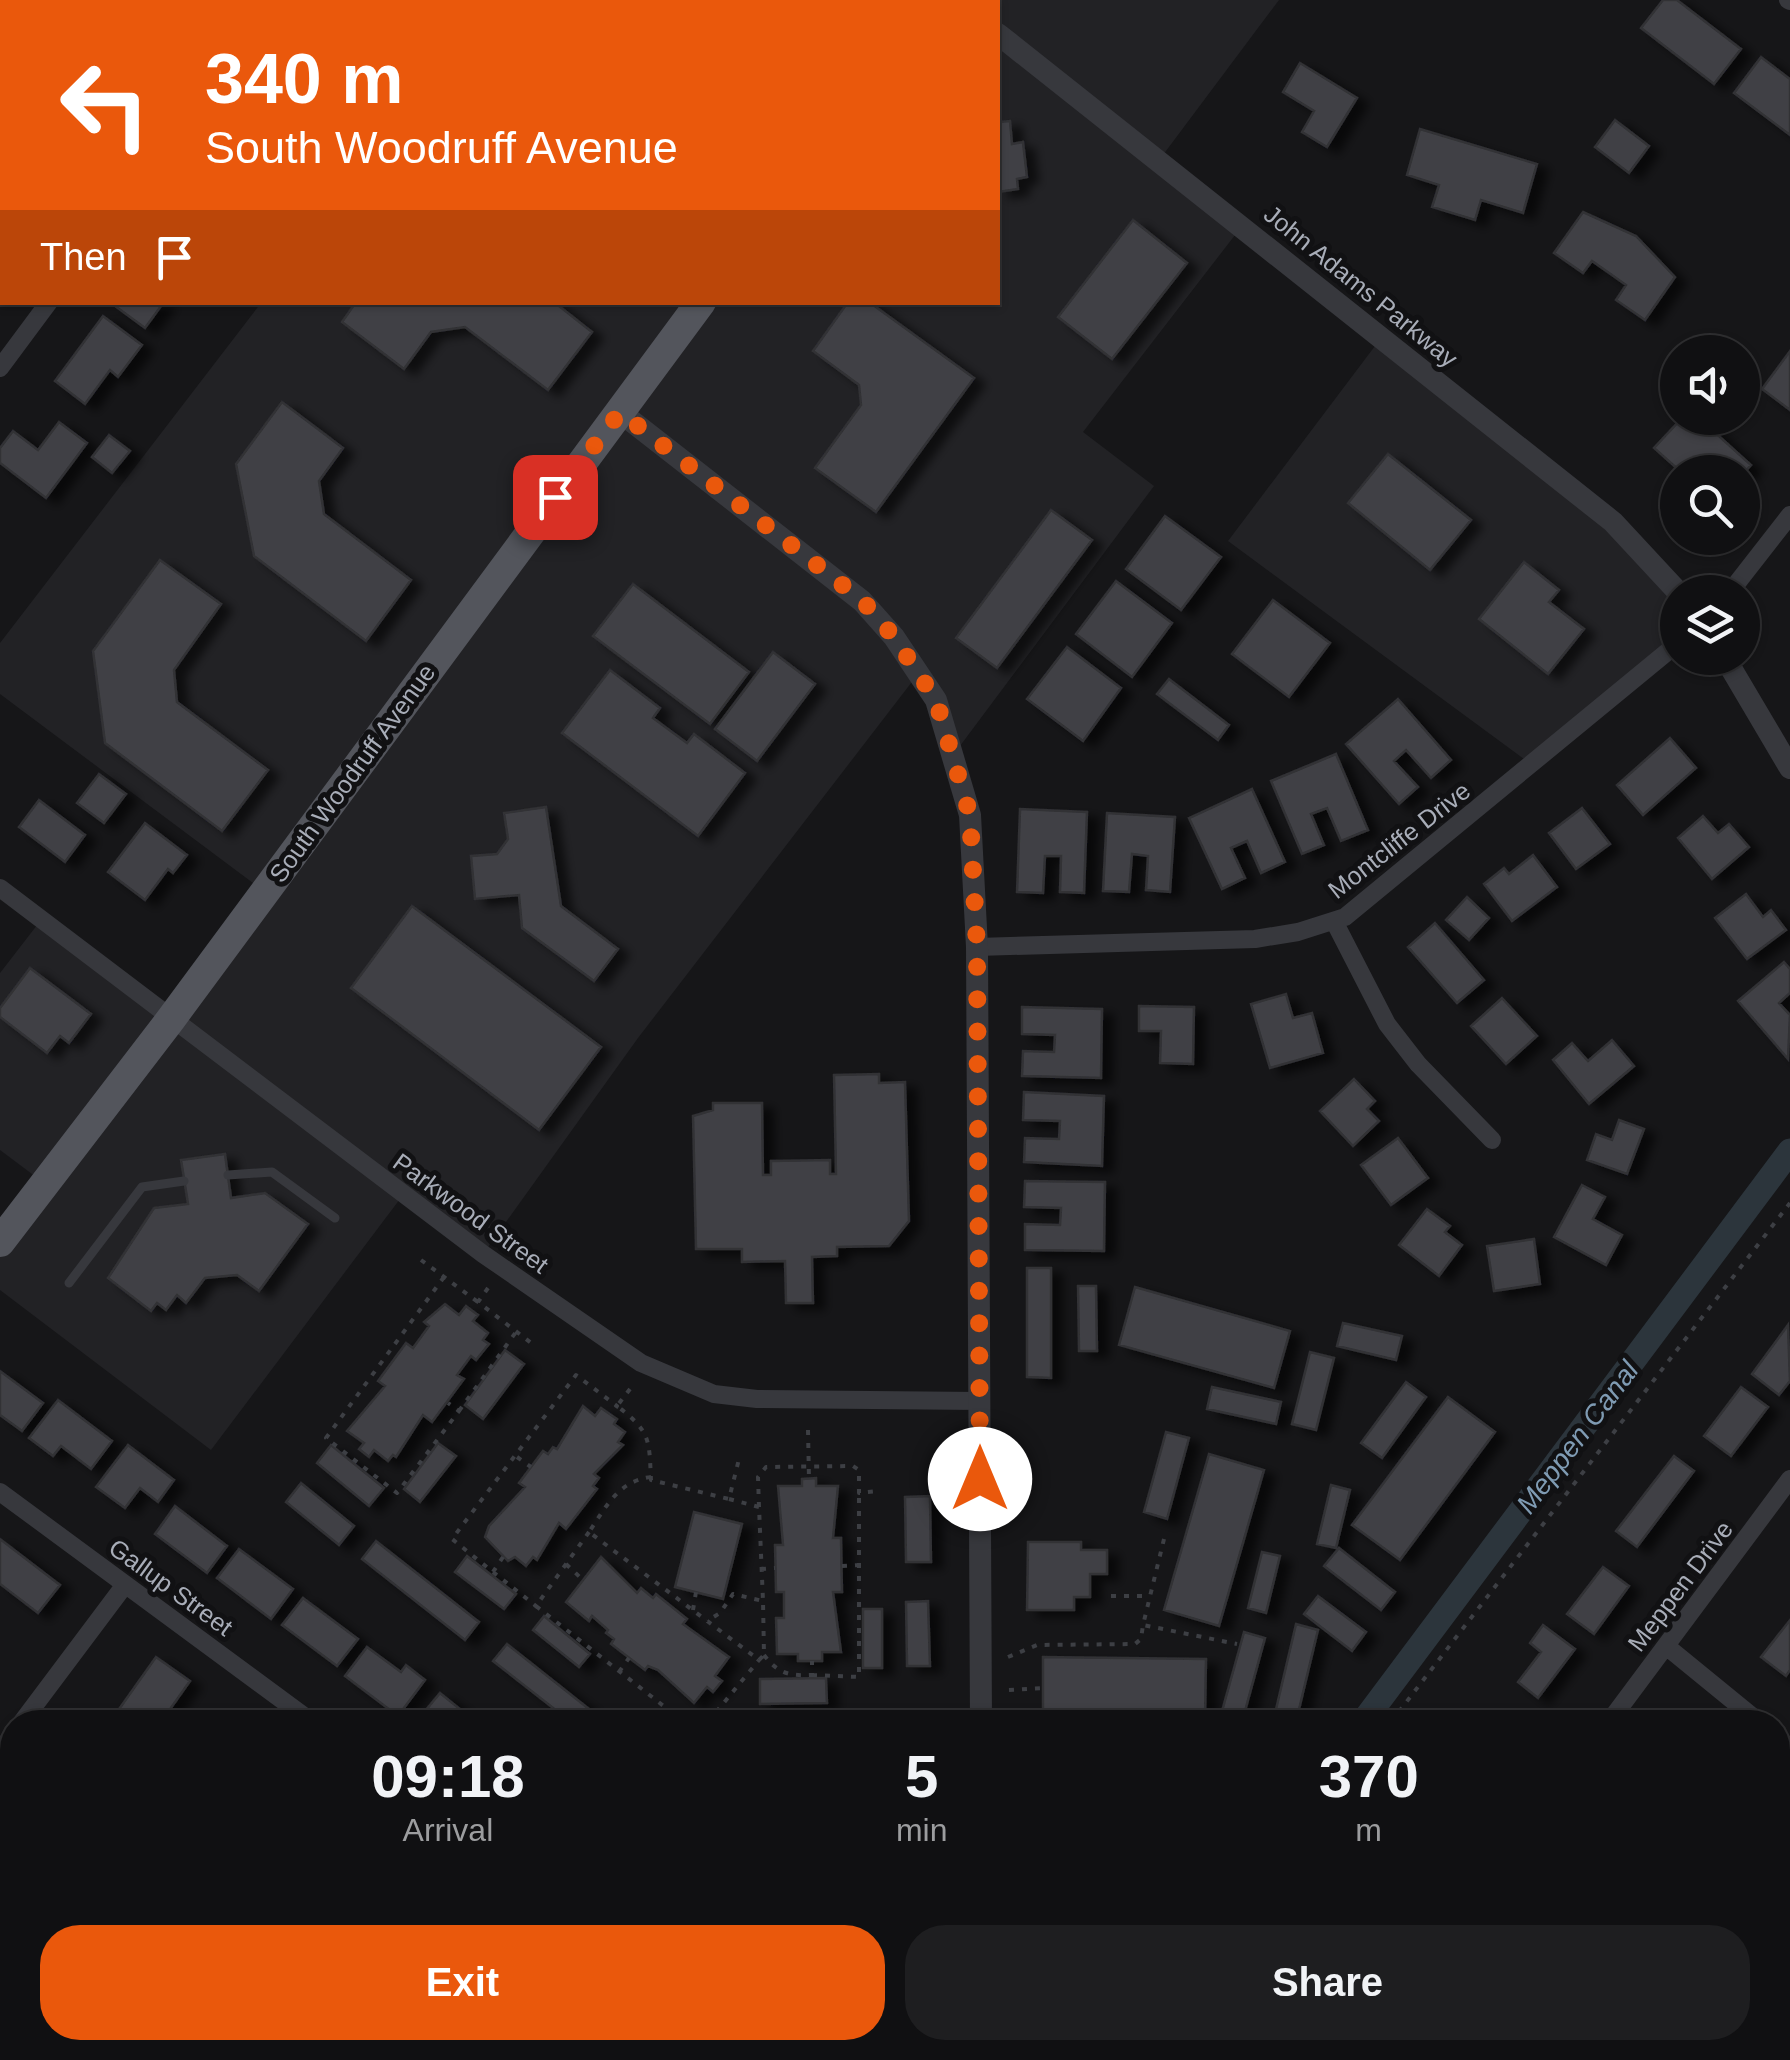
<!DOCTYPE html>
<style>
:root{--surface:#101012;--page:#1e1e20;--text:#f1f3f6;--muted:#9c9d9f;--line:#303032;--accent:#ea580c}
body{margin:0;font-family:Arial,sans-serif;background:var(--page);color:var(--text);height:100vh;display:flex;flex-direction:column;font-size:38px;white-space:nowrap}
*{box-sizing:border-box;margin:0}
p{font-size:32px;color:var(--muted)}
.icon{flex:none;width:55px;height:55px;fill:none;stroke:currentColor;stroke-width:2;stroke-linecap:round;stroke-linejoin:round}
.map{position:relative;flex:1;overflow:hidden}
.drawer{position:absolute;left:0px;top:1710px;width:1790px;height:350px;display:flex;flex-direction:column;background:var(--surface);border-radius:40px 40px 0 0;box-shadow:0 2px 8px #0004,0 0 0 2px var(--line)}
.drawer>*{flex:none}
.top-card{position:absolute;left:0px;top:0px;width:1000px;height:305px;box-shadow:0 2px 8px #0004,0 0 0 2px var(--line);background:#ea580c;color:#fff;overflow:hidden}
.buttons{position:absolute;left:1660px;top:335px;display:grid;gap:20px}
.buttons a{display:grid;place-items:center;width:100px;height:100px;border-radius:50%;background:var(--surface);box-shadow:0 2px 8px #0004,0 0 0 2px var(--line);font-size:50px}
.pin{position:absolute;display:grid;place-items:center;width:85px;height:85px;color:#fff;margin:-42px;border-radius:20px;box-shadow:0 5px 15px #0006}
.me{position:absolute;width:110px;margin:-55px;rotate:0deg;stroke-linejoin:round;filter:drop-shadow(0 0 8px #0008)}
.turn{display:flex;align-items:center;gap:35px;height:210px;padding:0 40px;font-size:45px}
.turn .icon{width:130px;height:130px;stroke-width:2.5}
.turn b{display:block;font-size:70px;line-height:85px}
.then{display:flex;align-items:center;height:95px;padding:0 40px;background:#0003;gap:20px;font-size:38px}
.eta{display:flex;justify-content:space-evenly;align-items:center;height:170px;text-align:center}
.eta b{font-size:60px;font-weight:800;line-height:70px}
.action{display:flex;gap:20px;margin-top:auto;padding:20px 40px}
.action a{flex:1;height:115px;border-radius:40px;background:var(--accent);color:#fff;font-size:40px;font-weight:800;line-height:115px;text-align:center}
.action a+a{background:var(--page);color:var(--text)}
.map>svg:first-child{display:block}
</style>
<div class="map">
<svg width="1790" height="2060" viewBox="0 0 1790 2060">
<defs>
<filter id="shadow"><feDropShadow dx="11" dy="6" stdDeviation="5" flood-color="#0009"/></filter>
</defs>
<rect width="100%" height="100%" fill="#161618"/>
<!-- built -->
<path fill="#222225" d="M493,0H1279L1160,159L1242,226L1083,432L1154,486L954,754L918,674L638,1038L483,1254L403,1195L211,1450L0,1290V1242L44,1183L0,1150V973L41,920L171,1018L265,892L0,694V643L261,303L998,302V2Z
M1381,338L1613,522L1678,592L1677,643L1532,765L1228,541Z"/>
<g fill="none" stroke-linecap="round" stroke-linejoin="round">
<!-- canal -->
<path stroke="#2c353c" stroke-width="25" d="M1363,1722L1790,1151
M1227,2048L1228,2060"/>
</g>
<!-- building -->
<path fill="#404145" stroke="#303034" stroke-width="2.5" filter="url(#shadow)" d="M682,0H848L846,2Z
M1663,0H1677L1741,49L1714,84L1641,28Z
M1761,57L1790,79V135L1734,93Z
M1300,63L1357,98L1327,147L1302,132L1314,111L1283,92Z
M1615,120L1649,146L1629,173L1595,147Z
M1010,121L1012,144L1023,142L1027,177L1017,179L1018,189L998,192V122Z
M1420,129L1537,164L1523,213L1481,200L1475,220L1432,207L1439,185L1407,175Z
M1583,212L1636,236L1675,277L1645,320L1616,300L1626,285L1592,261L1583,273L1554,253Z
M1133,220L1187,263L1112,359L1058,317Z
M118,302H164L145,328L115,306Z
M356,302H554L592,332L548,390L465,327L431,332L404,369L342,322Z
M848,302H869L974,378L876,512L815,468L861,405L859,385L813,351Z
M103,316L142,345L118,377L110,370L85,404L55,381Z
M1790,351V410L1762,389Z
M282,402L343,448L319,481L324,514L411,580L366,641L254,556L236,464Z
M1682,418H1699L1751,465L1742,475L1681,472L1654,448Z
M59,422L87,443L46,498L0,463V448L13,431L38,450Z
M109,435L130,451L112,473L92,457Z
M1388,454L1471,520L1430,570L1348,503Z
M1051,510L1092,540L997,668L956,638Z
M1165,516L1221,557L1181,610L1126,569Z
M160,560L221,604L174,670L177,702L268,770L222,831L105,743L93,651Z
M1524,562L1559,590L1549,602L1584,629L1548,674L1479,619Z
M1116,581L1172,623L1132,677L1076,634Z
M633,584L749,672L710,724L593,636Z
M1273,600L1330,643L1289,697L1232,654Z
M1067,647L1121,688L1083,741L1027,699Z
M773,652L815,684L757,761L715,729Z
M610,670L660,708L653,718L687,743L694,734L745,773L698,836L562,733Z
M1169,679L1229,725L1218,740L1157,694Z
M1398,699L1451,760L1431,778L1406,750L1394,761L1418,787L1399,804L1346,744Z
M1670,738L1696,768L1643,815L1617,785Z
M1336,754L1368,830L1341,841L1327,808L1311,814L1324,845L1302,854L1271,781Z
M99,774L126,794L104,823L77,803Z
M1252,789L1285,862L1261,873L1247,841L1231,848L1245,878L1222,889L1189,818Z
M39,800L85,835L65,862L19,827Z
M546,807L561,906L618,949L594,981L522,928L519,895L475,899L471,856L497,854L508,839L504,813Z
M1582,808L1610,844L1576,869L1549,833Z
M1020,809L1087,812L1084,893L1060,892L1061,856H1045L1043,893L1017,892Z
M1107,813L1175,817L1170,892L1146,890L1148,856L1132,854L1129,892L1103,891Z
M1703,816L1718,833L1729,824L1749,847L1712,879L1678,838Z
M145,823L187,855L173,873L168,869L145,900L108,872Z
M1533,855L1557,887L1512,921L1484,884L1504,868L1509,874Z
M1746,894L1763,917L1771,910L1786,930L1747,959L1715,918Z
M1467,897L1489,918L1469,940L1446,920Z
M412,906L601,1047L539,1130L351,988Z
M1435,923L1484,980L1457,1003L1408,947Z
M1784,962L1790,969V993L1779,1003L1790,1015L1788,1059L1738,1001Z
M30,968L91,1014L69,1043L60,1036L47,1053L0,1017V1008Z
M1286,994L1293,1018L1312,1013L1323,1053L1270,1068L1251,1004Z
M1502,998L1537,1036L1506,1064L1471,1026Z
M1139,1006L1194,1007L1193,1064L1160,1063L1161,1031H1139Z
M1022,1007L1102,1009L1101,1078L1022,1076L1023,1051L1054,1052L1055,1035L1022,1034Z
M1612,1040L1634,1066L1589,1104L1553,1060L1572,1043L1588,1061Z
M879,1074V1083L905,1082L909,1221L889,1246L837,1247V1256L812,1257L813,1303H786L785,1261L742,1262V1249H696L693,1116L713,1110V1103H762L763,1175H771V1161L830,1160V1174H836L834,1075Z
M1354,1079L1375,1101L1367,1109L1379,1121L1353,1146L1320,1111Z
M1024,1092L1104,1096L1102,1166L1024,1162L1025,1138L1059,1139L1060,1121L1023,1120Z
M1619,1120L1644,1129L1627,1174L1587,1160L1596,1134L1612,1140Z
M1398,1138L1428,1178L1391,1205L1361,1165Z
M225,1154L231,1198L265,1193L308,1224L259,1291L237,1275L205,1278L186,1303L177,1295L166,1310L157,1303L151,1311L108,1278L154,1208L188,1204L181,1160Z
M1025,1181L1105,1182L1104,1251L1025,1250V1224L1060,1225L1061,1208L1024,1207Z
M1582,1185L1605,1197L1593,1219L1622,1235L1606,1265L1554,1237Z
M1427,1209L1450,1226L1445,1232L1462,1245L1439,1276L1399,1245Z
M1534,1239L1540,1284L1494,1291L1487,1246Z
M1027,1268H1051V1378L1027,1377Z
M1078,1286H1096L1097,1351H1079Z
M1135,1287L1290,1331L1274,1388L1119,1345Z
M445,1304L459,1315L466,1306L478,1315L473,1321L488,1333L483,1340L489,1344L476,1360L471,1356L457,1375L464,1379L432,1422L423,1415L396,1457L393,1455L388,1461L374,1450L369,1457L359,1449L364,1443L347,1431L385,1386L378,1381L406,1343L413,1348L429,1326L424,1322Z
M1343,1323L1402,1336L1396,1360L1337,1346Z
M1788,1325L1790,1381L1779,1395L1752,1374Z
M505,1350L524,1364L483,1419L465,1405Z
M1310,1352L1334,1358L1316,1430L1292,1424Z
M0,1371L43,1403L22,1431L0,1415Z
M1406,1382L1426,1397L1382,1458L1361,1443Z
M1212,1387L1281,1402L1276,1424L1207,1409Z
M1741,1387L1768,1407L1731,1456L1704,1436Z
M1448,1397L1495,1432L1400,1560L1352,1525Z
M58,1400L112,1441L91,1469L61,1446L53,1456L29,1438Z
M583,1406L595,1416L601,1408L617,1419L614,1424L625,1432L618,1442L623,1445L594,1474L599,1478L593,1486L597,1489L566,1529L559,1523L537,1560L533,1557L526,1566L515,1557L508,1561L485,1537L489,1526L525,1487L519,1483L543,1451L548,1454L553,1447L557,1449Z
M1166,1432L1189,1438L1167,1519L1144,1512Z
M438,1443L456,1456L420,1502L404,1489Z
M128,1445L174,1480L158,1502L140,1488L125,1508L96,1487Z
M331,1445L384,1488L369,1506L317,1463Z
M1209,1454L1264,1470L1219,1626L1164,1610Z
M1674,1456L1694,1471L1637,1547L1616,1531Z
M816,1478V1486H838L833,1538H841L842,1592H833L841,1652H822V1661H798V1654H777L776,1618H784V1592H776L775,1545H783L778,1486H802V1479Z
M301,1483L354,1526L339,1545L286,1502Z
M1331,1485L1350,1490L1336,1548L1317,1544Z
M930,1496L931,1562H906L905,1497Z
M175,1506L227,1546L207,1573L155,1534Z
M694,1512L742,1524L723,1599L675,1587Z
M0,1539L60,1585L38,1613L0,1584Z
M376,1541L479,1622L465,1640L362,1559Z
M1028,1542H1081V1550H1107V1574H1090V1597H1074V1610H1027Z
M1339,1548L1395,1592L1381,1610L1324,1566Z
M239,1549L293,1589L271,1619L217,1578Z
M1262,1552L1280,1556L1266,1613L1248,1608Z
M467,1556L516,1594L504,1609L455,1572Z
M601,1557L637,1593L641,1588L653,1598L656,1594L687,1619L683,1624L729,1657L715,1676L722,1681L713,1692L707,1687L694,1703L658,1670L648,1666L645,1670L611,1644L614,1639L606,1633L608,1630L592,1616L589,1621L566,1602Z
M1603,1567L1629,1586L1594,1634L1567,1614Z
M1318,1596L1366,1632L1352,1651L1304,1614Z
M303,1598L358,1639L337,1666L282,1625Z
M928,1601L930,1666H907L906,1602Z
M863,1609H882V1668H863Z
M544,1616L590,1654L579,1667L533,1630Z
M1790,1620V1670L1786,1676L1761,1657Z
M1296,1624L1318,1630L1296,1722H1273Z
M1543,1625L1575,1649L1538,1698L1518,1682L1541,1652L1530,1643Z
M1244,1632L1265,1638L1242,1722H1219Z
M507,1644L589,1709L579,1722H571L493,1661Z
M367,1647L401,1672L406,1665L425,1680L398,1716L345,1676Z
M156,1657L190,1681L161,1722H132L117,1712Z
M1043,1657L1206,1659L1205,1719L1043,1718Z
M826,1678L827,1703L760,1704V1679Z
M440,1693L476,1722H416Z
M1778,1834L1790,1844V1887L1778,1876Z
M12,1840V1890L0,1880V1856Z
M1778,2012L1790,2022V2060H1755L1763,2051L1758,2048H1778Z
M19,2048H51L58,2053L53,2060H9Z
M200,2048H253L256,2050L249,2060H194Z
M358,2048H393L398,2051L391,2060H348Z
M548,2048H593L602,2054L598,2060H539Z
M1457,2048H1499L1490,2060H1447Z"/>
<g fill="none" stroke-linecap="round" stroke-linejoin="round">
<!-- path -->
<path stroke="#3d3f44" stroke-width="4" stroke-dasharray="5 8" stroke-linecap="butt" d="M421,1260L478,1302
M444,1277L326,1438L397,1493L459,1411L448,1403
M488,1288L478,1302L535,1346
M630,1389L617,1406C651,1432 649,1439 651,1480L729,1499L740,1455
M459,1411L516,1332
M808,1430L809,1479
M517,1457L531,1467
M651,1477C618,1481 606,1507 589,1532L759,1660L764,1655L763,1601L733,1594L720,1613L707,1621
M729,1499L759,1507L763,1601
M759,1507L758,1477L766,1467L853,1466L859,1470V1493L879,1491
M589,1532L536,1606L684,1722
M1164,1539L1143,1625L1237,1644
M503,1557L493,1572L452,1539L576,1375L617,1406L611,1415
M566,1564L583,1580
M842,1566L860,1565
M761,1569L775,1568
M493,1572L536,1606L530,1614
M1111,1596H1150
M693,1610L696,1592
M764,1655C778,1674 790,1676 812,1675V1661
M1008,1657L1037,1645L1135,1644L1141,1639L1143,1625
M619,1672L629,1658
M812,1675L859,1677V1493
M1009,1690L1043,1688
M708,1722L759,1660
M1391,1722L1790,1203
M1254,2048L1255,2060"/>
<!-- service -->
<path stroke="#37383d" stroke-width="9" d="M228,1175L272,1172L335,1218
M69,1283L142,1187L184,1181"/>
<!-- minor -->
<path stroke="#37383d" stroke-width="18" d="M1788,0L1790,1
M0,77L2,79
M0,368L49,302
M1730,592L1790,515
M0,888L483,1254L641,1363L714,1394L757,1399L980,1401
M1334,921L1387,1024L1418,1064L1492,1140
M977,947L1255,939L1298,932L1345,917L1678,643
M0,1492L312,1722
M1666,1646L1759,1722
M22,1722L124,1586
M1609,1722L1790,1479
M1778,1738L1790,1748
M0,1752L12,1735
M676,2048L690,2060
M1631,2048L1647,2060
M123,2060L132,2048
M462,2060L472,2048"/>
<!-- tertiary -->
<path stroke="#37383d" stroke-width="22" d="M955,0L958,2
M998,34L1613,522L1678,592
M620,412L862,601L894,637L936,700L970,815L977,947L981,1722
M1725,658L1790,768
M982,2048L983,2060"/>
<!-- primary -->
<path stroke="#53555c" stroke-width="30" d="M923,2L924,0
M0,1242L171,1019L701,302"/>
</g>
<g fill="none" stroke-linecap="round" stroke-linejoin="round">
<!-- route -->
<path stroke="#ea580c" stroke-width="18" stroke-dasharray="0 32.4" d="M555,497L620,412L862,600L894,637L936,700L970,815L977,947L980,1479"/>
</g>
<g text-anchor="middle" stroke-width="10" stroke-linejoin="round" paint-order="stroke">
<!-- street labels -->
<g font-size="25" fill="#a8adb8" stroke="#111113">
<text transform="translate(1361 286) rotate(39)" y="9">John Adams Parkway</text>
<text transform="translate(352 773) rotate(-54)" y="9">South Woodruff Avenue</text>
<text transform="translate(1399 840) rotate(-38)" y="9">Montcliffe Drive</text>
<text transform="translate(471 1213) rotate(36)" y="9">Parkwood Street</text>
<text transform="translate(1680 1586) rotate(-53)" y="9">Meppen Drive</text>
<text transform="translate(171 1587) rotate(36)" y="9">Gallup Street</text>
</g>
<!-- water labels -->
<g font-size="28" font-style="italic" fill="#7f9bb3" stroke="#111113">
<text transform="translate(1577 1437) rotate(-53)" y="10">Meppen Canal</text>
</g>
</g>
</svg>
<div class="buttons">
<a><svg class="icon" aria-label="sound" viewBox="0 0 24 24"><path d="M4 9h4l5-4v14l-5-4H4zM17 9q2 3 0 6"/></svg></a>
<a><svg class="icon" aria-label="search" viewBox="0 0 24 24"><circle cx="10" cy="10" r="6"/><path d="M15 15l6 6"/></svg></a>
<a><svg class="icon" aria-label="layers" viewBox="0 0 24 24"><path d="M12 4l9 5-9 5-9-5zM3 14l9 5 9-5"/></svg></a>
</div>
<div class="pin" style="left:555px;top:497px;background:#d93025"><svg class="icon" aria-label="arrive" viewBox="0 0 24 24"><path d="M6 21V4h12l-3 4 3 4H6"/></svg></div>
<svg class="me" style="left:980px;top:1479px" viewBox="-20 -20 40 40"><circle r="19" fill="#fff"/><path d="M0-13L10 11 0 6-10 11z" fill="#ea580c"/></svg>
<div class="top-card">
<div class="turn"><svg class="icon" aria-label="left" viewBox="0 0 24 24"><path d="M17 20v-9H6M10 6l-5 5 5 5"/></svg><div><b>340 m</b>South Woodruff Avenue</div></div>
<div class="then">Then<svg class="icon" aria-label="arrive" viewBox="0 0 24 24"><path d="M6 21V4h12l-3 4 3 4H6"/></svg></div>
</div>
<section class="drawer">
<div class="eta">
<div><b>09:18</b><p>Arrival</p></div>
<div><b>5</b><p>min</p></div>
<div><b>370</b><p>m</p></div>
</div>
<div class="action"><a>Exit</a><a>Share</a></div>
</section>
</div>
